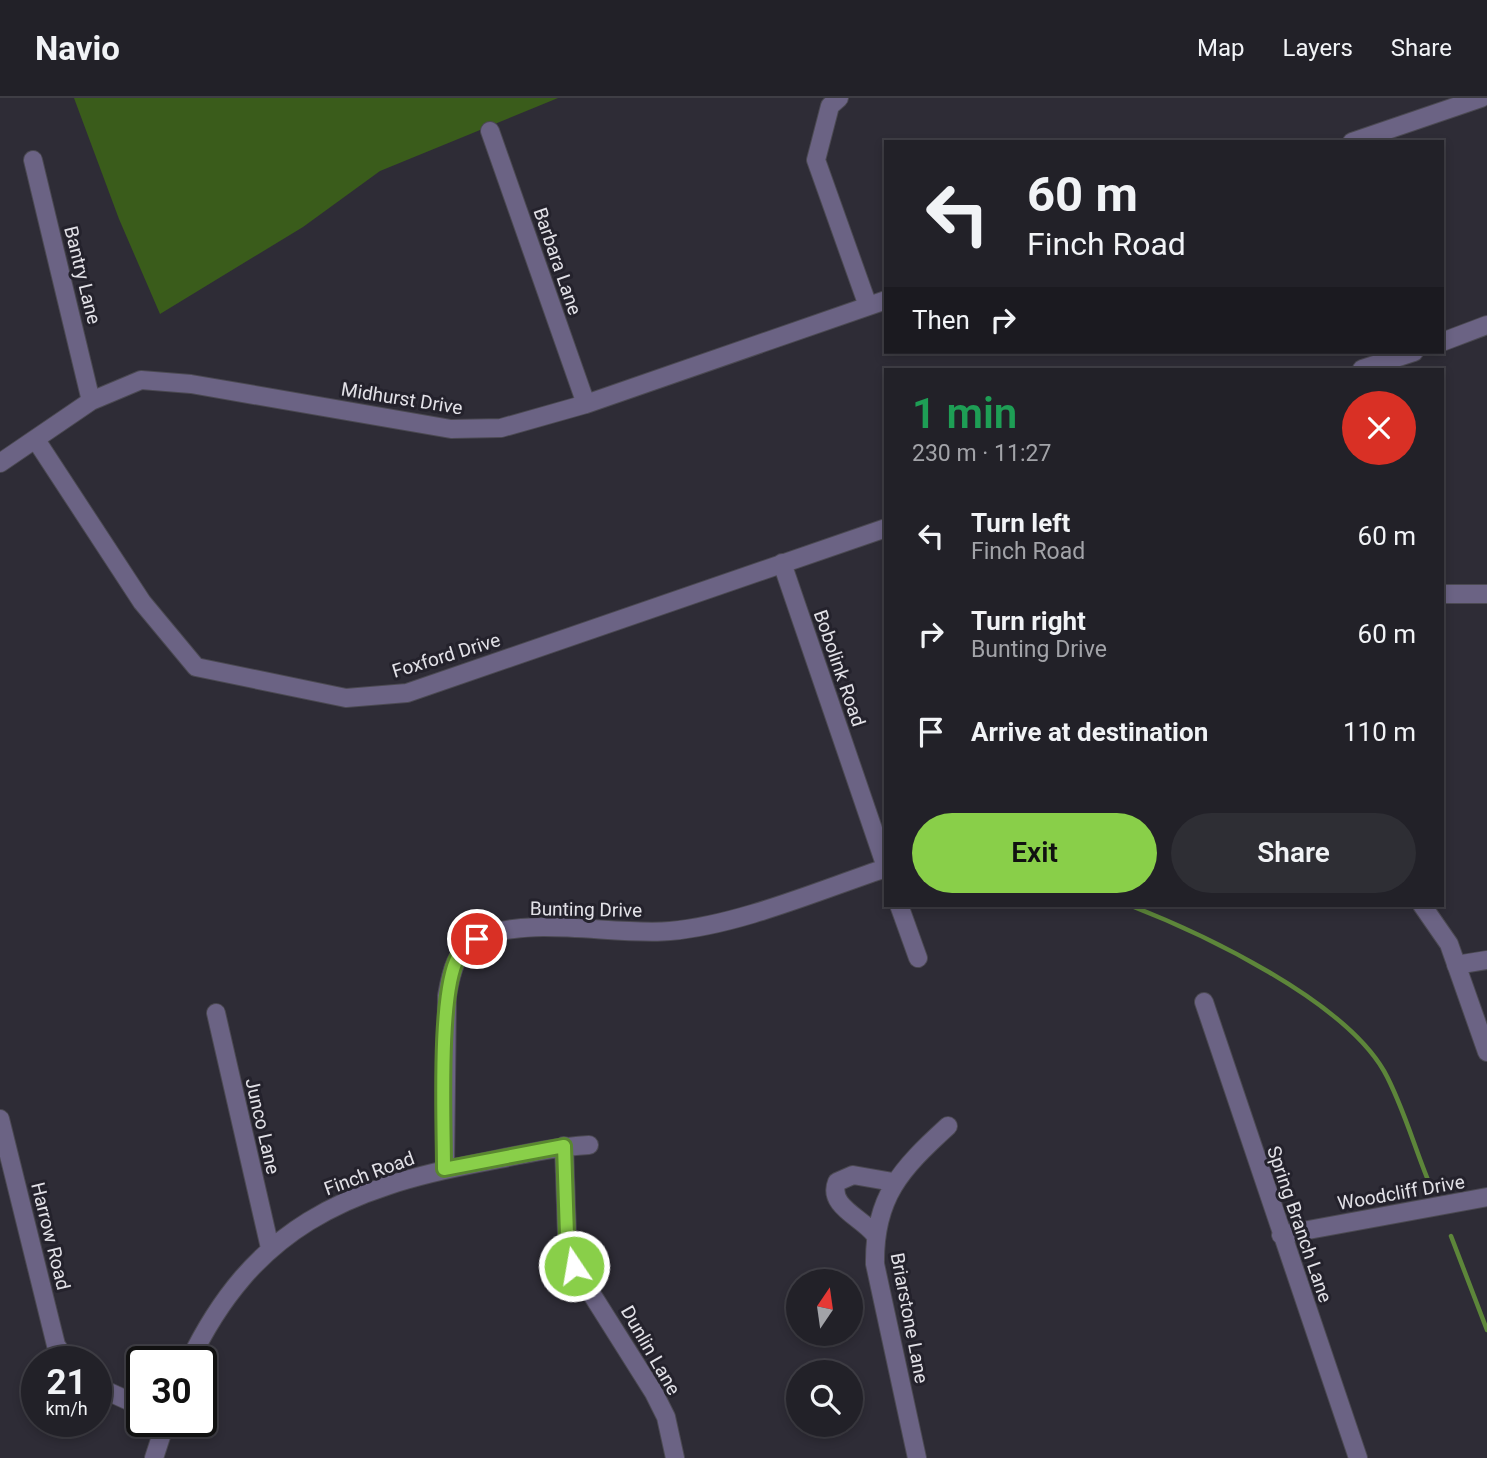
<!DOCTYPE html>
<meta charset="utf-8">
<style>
:root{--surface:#222128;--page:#2e2e34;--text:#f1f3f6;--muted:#a2a3a8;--line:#3f3e45;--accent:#89cf49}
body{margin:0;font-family:Roboto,sans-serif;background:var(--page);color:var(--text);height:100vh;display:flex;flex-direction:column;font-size:26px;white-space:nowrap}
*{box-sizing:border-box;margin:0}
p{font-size:23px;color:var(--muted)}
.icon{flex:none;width:38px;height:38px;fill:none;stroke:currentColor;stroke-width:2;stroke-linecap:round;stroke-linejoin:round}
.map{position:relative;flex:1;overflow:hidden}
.panel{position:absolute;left:884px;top:270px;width:560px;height:539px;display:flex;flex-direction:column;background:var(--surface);border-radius:0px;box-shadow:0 4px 10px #0003,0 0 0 2px var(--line)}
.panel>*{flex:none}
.hud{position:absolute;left:884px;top:42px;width:560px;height:214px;border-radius:0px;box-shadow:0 4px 10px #0003,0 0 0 2px var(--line);background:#222128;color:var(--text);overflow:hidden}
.needle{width:46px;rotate:13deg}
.controls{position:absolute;left:786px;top:1171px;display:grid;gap:14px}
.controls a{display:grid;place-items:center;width:77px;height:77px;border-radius:50%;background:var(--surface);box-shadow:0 4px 10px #0003,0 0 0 2px var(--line);font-size:35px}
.speed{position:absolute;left:21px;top:1248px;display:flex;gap:14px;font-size:35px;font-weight:700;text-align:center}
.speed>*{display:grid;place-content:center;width:91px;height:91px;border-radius:50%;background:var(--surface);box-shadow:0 4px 10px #0003,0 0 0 2px var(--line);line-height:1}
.speed small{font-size:18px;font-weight:400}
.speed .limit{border:4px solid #111;border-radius:10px;background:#fff;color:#111}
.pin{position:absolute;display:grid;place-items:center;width:60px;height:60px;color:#fff;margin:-30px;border:4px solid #fff;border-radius:50%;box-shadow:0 2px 7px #0007}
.me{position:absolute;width:77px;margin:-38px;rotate:348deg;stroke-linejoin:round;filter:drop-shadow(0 0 5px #0008)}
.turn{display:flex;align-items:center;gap:24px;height:147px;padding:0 28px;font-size:32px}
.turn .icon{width:91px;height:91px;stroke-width:2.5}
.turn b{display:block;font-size:49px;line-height:60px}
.then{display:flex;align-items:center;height:66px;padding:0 28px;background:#0003;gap:14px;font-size:26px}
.round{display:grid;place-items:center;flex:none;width:74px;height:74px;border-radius:37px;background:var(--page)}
.overview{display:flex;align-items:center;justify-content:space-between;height:119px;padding:0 28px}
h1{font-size:42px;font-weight:600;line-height:52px;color:#1e9e55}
.action{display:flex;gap:14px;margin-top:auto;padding:14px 28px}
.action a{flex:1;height:80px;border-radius:42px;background:var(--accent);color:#111;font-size:28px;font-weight:600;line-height:80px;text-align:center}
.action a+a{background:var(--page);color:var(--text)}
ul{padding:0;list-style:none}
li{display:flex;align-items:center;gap:21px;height:98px;padding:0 28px}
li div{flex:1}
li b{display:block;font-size:26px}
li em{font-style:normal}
header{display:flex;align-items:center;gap:42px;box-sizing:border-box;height:98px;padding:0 35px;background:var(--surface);border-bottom:2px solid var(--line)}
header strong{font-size:33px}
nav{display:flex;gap:38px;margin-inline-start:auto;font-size:24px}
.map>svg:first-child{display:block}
</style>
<header>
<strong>Navio</strong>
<nav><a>Map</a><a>Layers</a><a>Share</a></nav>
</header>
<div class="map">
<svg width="1487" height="1360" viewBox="0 0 1487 1360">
<rect width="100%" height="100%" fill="#2e2c36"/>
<!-- green -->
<path fill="#3a5c1b" d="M74,0H558L380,73L303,129L160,216L119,121Z"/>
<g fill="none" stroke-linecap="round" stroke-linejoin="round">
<!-- stream -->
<path stroke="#5d863a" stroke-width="4.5" d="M1129,807C1204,836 1343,902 1384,973C1402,1005 1414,1048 1428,1082
M1451,1138L1487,1232"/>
<!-- minor casing -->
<g stroke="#4b4952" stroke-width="20">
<path id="minor" d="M839,0L830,8L816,62L868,208
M490,33L586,306
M1352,44L1481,0
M33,62L91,303
M1442,244L1487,227
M1362,271L1414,254
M36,342L142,504L196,569L346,600L407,595L886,430
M0,365L91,303L141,282L191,286L451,331L501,330L586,306L886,202
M782,465L886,769
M1442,496H1487
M899,807L918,860
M1422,807L1449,846L1487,954
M1456,867L1487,862
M1204,904L1358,1360
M216,915L270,1150
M0,1021L56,1247L67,1264
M564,1048L567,1137L574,1168L654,1295L666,1319L675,1360
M445,1071L447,898C451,874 456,851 479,840C528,817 615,838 670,833C739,827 820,792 886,770
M875,1137C863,1120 827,1108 837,1084L853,1077L893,1084
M1281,1137L1487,1099
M189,1264C253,1130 345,1090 484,1064C519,1057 554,1049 589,1047
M96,1288L142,1309
M154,1360L166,1323
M917,1360L875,1166C874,1099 901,1071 948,1028"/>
</g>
<!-- minor -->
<use href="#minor" stroke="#6b6384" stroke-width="18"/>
</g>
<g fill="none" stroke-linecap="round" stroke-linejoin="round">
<!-- route casing -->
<g stroke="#59872f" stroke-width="18">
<path id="route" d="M477,841C469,846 462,850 458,859C438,895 444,1025 444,1071L564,1048L567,1137L574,1168"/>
</g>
<!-- route -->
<use href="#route" stroke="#89cf49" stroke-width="12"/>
</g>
<g text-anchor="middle" stroke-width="6" stroke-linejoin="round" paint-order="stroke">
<!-- street labels -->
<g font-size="19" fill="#e2e1e7" stroke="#24222c">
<text transform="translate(558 163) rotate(71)" y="7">Barbara Lane</text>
<text transform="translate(83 177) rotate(76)" y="7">Bantry Lane</text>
<text transform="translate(402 300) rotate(9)" y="7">Midhurst Drive</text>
<text transform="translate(446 557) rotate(-17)" y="7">Foxford Drive</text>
<text transform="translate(840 570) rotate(71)" y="7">Bobolink Road</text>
<text transform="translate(586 811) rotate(1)" y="7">Bunting Drive</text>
<text transform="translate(263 1028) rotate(77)" y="7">Junco Lane</text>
<text transform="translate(369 1075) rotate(-20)" y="7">Finch Road</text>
<text transform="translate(1401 1094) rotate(-10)" y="7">Woodcliff Drive</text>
<text transform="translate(1300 1126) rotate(71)" y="7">Spring Branch Lane</text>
<text transform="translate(51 1138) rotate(76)" y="7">Harrow Road</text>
<text transform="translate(910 1220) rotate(79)" y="7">Briarstone Lane</text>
<text transform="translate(651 1252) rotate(60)" y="7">Dunlin Lane</text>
</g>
</g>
</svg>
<div class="controls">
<a><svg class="needle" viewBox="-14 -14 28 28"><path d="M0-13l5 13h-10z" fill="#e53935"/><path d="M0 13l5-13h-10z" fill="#a2a3a8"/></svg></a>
<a><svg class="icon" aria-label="search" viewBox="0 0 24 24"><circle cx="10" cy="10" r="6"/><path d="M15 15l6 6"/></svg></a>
</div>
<div class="speed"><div>21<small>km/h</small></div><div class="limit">30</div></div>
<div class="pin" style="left:477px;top:841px;background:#d93025"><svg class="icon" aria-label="arrive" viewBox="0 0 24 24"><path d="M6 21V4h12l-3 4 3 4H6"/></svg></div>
<svg class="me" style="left:574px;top:1168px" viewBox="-20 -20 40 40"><circle r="17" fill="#89cf49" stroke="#fff" stroke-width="3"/><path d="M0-11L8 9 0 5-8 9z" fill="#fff"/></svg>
<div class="hud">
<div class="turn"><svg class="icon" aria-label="left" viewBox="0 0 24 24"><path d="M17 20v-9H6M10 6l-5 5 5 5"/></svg><div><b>60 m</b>Finch Road</div></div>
<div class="then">Then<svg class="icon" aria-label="right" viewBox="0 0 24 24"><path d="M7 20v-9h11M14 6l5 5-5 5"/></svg></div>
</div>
<section class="panel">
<div class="overview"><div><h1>1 min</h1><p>230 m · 11:27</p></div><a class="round" style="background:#d93025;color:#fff"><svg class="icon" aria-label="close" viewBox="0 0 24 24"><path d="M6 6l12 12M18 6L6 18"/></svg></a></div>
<ul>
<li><svg class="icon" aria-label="left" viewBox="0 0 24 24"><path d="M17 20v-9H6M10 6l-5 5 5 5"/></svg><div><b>Turn left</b><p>Finch Road</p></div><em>60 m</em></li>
<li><svg class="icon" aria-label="right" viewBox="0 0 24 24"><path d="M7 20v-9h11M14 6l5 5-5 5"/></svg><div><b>Turn right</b><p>Bunting Drive</p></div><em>60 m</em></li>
<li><svg class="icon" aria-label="arrive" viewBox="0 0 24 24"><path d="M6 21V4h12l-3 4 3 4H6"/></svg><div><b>Arrive at destination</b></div><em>110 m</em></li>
</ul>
<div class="action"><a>Exit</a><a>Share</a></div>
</section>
</div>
